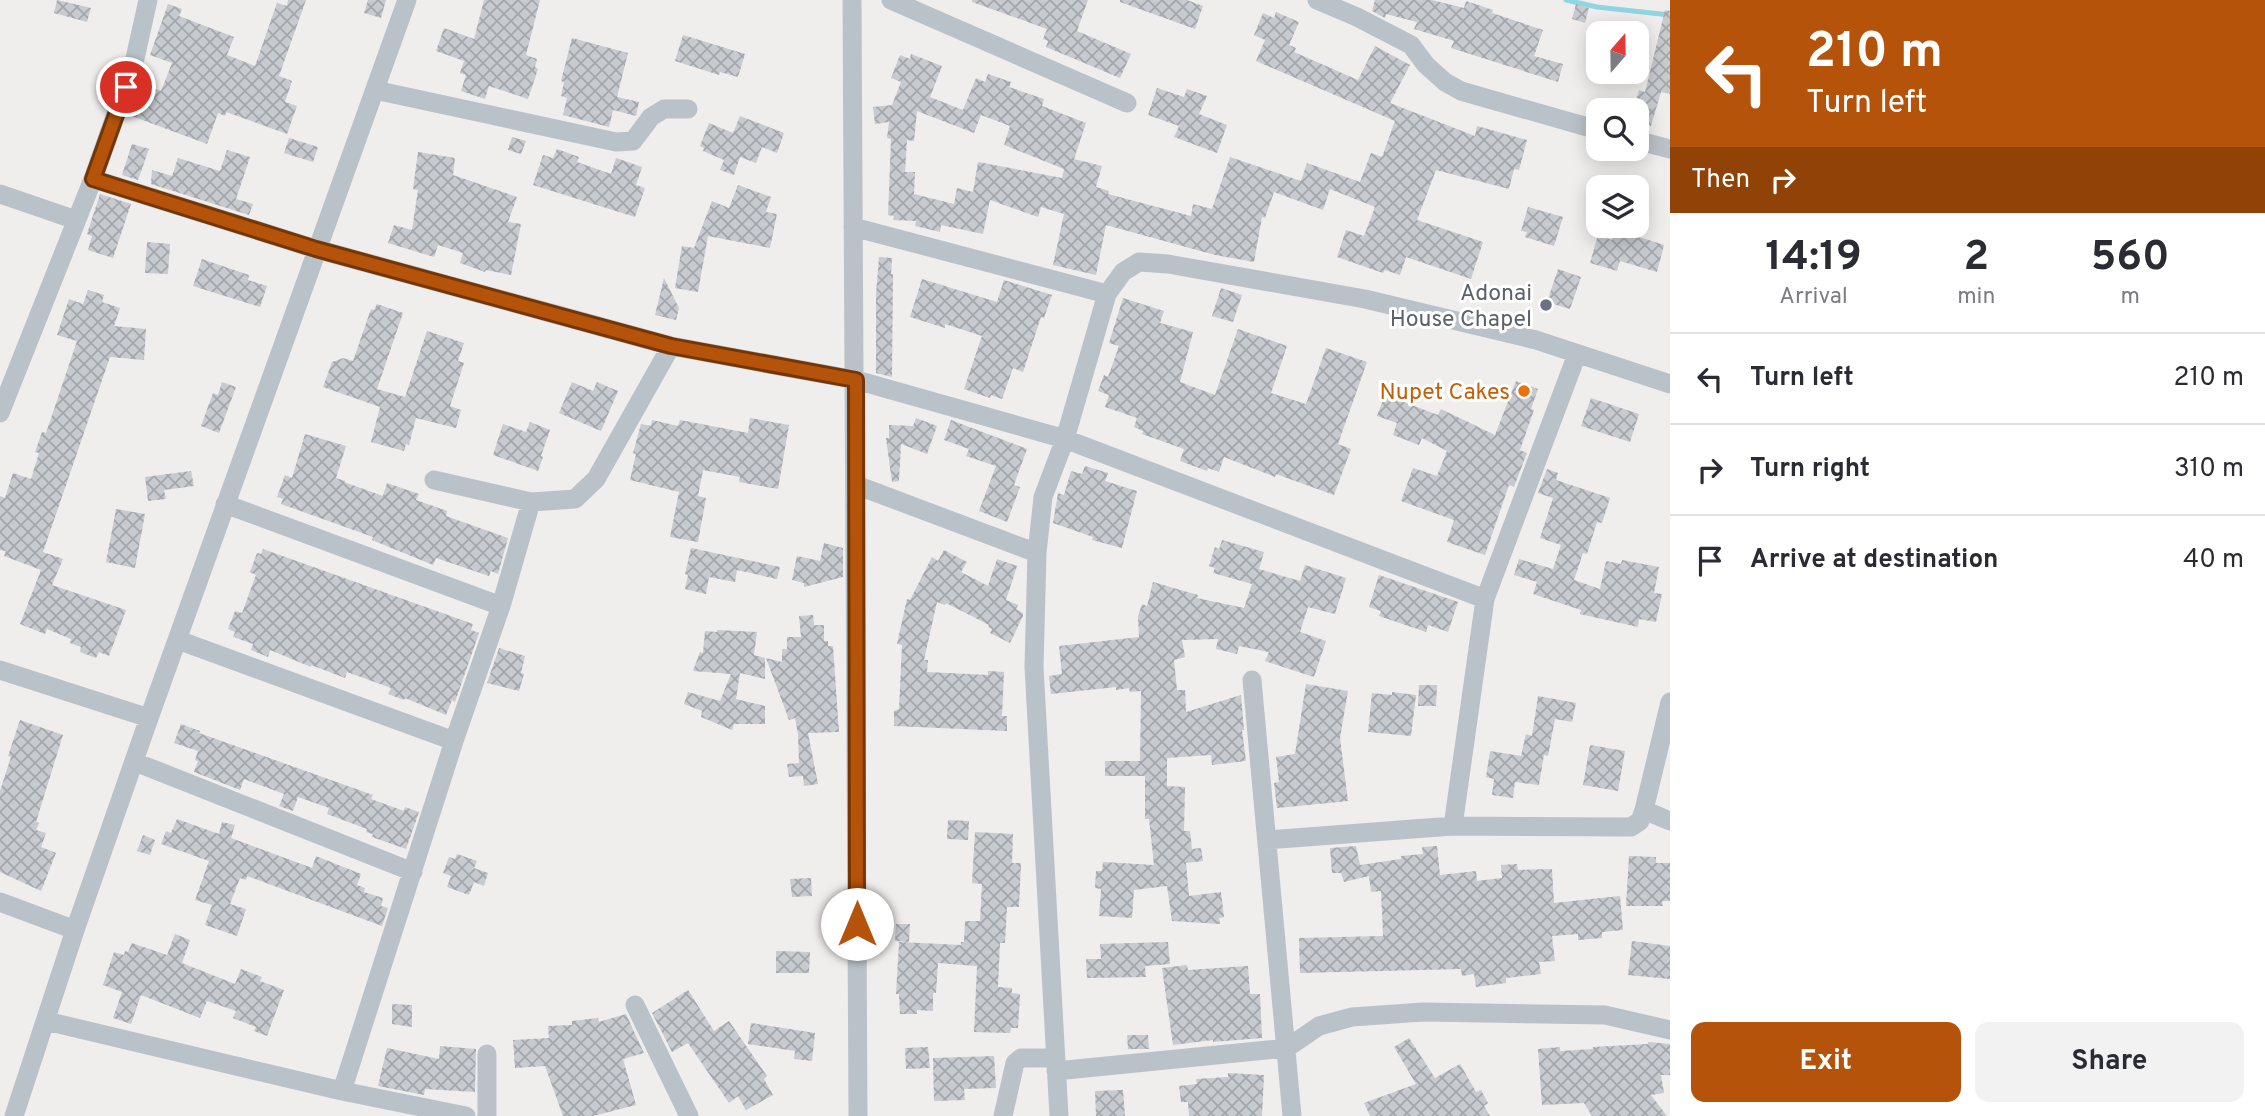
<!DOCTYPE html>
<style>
:root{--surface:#fff;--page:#f2f2f3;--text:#2b2b33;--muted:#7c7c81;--line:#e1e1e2;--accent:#b45309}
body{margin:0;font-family:Overpass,sans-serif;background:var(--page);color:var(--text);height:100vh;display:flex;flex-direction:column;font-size:26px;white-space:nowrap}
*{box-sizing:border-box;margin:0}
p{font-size:23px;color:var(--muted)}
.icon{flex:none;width:38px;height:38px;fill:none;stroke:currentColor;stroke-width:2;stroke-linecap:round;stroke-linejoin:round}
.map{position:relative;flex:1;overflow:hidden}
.panel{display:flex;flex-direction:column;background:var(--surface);width:595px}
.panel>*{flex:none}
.guide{background:#b45309;color:#fff;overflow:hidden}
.needle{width:46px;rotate:20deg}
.fabs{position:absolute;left:1586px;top:21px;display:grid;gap:14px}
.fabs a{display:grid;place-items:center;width:63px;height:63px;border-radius:14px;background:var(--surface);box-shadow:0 4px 18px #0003;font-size:35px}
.pin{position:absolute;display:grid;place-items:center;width:60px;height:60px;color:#fff;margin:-30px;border:4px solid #fff;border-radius:50%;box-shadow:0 2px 7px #0007}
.me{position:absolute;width:77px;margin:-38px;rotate:0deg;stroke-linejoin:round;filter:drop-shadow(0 0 5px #0008)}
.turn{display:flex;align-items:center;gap:24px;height:147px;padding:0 21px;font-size:32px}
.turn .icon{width:91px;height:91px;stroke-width:2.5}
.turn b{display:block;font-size:49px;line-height:60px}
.then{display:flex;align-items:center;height:66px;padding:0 21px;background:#0003;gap:14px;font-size:26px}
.eta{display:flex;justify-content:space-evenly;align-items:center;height:119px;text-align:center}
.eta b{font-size:42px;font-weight:700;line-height:49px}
.button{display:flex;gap:14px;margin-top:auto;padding:14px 21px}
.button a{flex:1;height:80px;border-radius:14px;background:var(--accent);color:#fff;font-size:28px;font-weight:700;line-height:80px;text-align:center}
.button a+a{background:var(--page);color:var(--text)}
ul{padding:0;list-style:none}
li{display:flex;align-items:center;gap:21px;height:91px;padding:0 21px;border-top:2px solid var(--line)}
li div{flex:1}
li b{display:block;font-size:26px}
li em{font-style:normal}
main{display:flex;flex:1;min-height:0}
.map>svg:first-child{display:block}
</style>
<main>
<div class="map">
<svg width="1670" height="1116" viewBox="0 0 1670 1116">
<defs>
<pattern id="building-cross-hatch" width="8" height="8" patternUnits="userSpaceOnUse" patternTransform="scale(1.75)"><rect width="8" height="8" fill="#c7cacf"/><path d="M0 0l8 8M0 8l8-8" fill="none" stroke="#a3a6ab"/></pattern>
</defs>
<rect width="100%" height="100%" fill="#f0eded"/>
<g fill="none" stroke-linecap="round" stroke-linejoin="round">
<!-- stream -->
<path stroke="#90d5e3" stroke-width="5" d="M1566,0L1597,7L1670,15"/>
</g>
<!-- building -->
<path fill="url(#building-cross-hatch)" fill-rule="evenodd" d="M57,0L91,8L87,22L54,13Z
M288,0H306L279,76L292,81L285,102L297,106L287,134L226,112L225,116L218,113L207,144L129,115L134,100L139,102L145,85L161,91L172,63L150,55L168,4L182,9L179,16L234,37L227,55L255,66L277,3L287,6Z
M368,0H386L381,18L364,13Z
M484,0H540L526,55L537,59L535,67L538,69L528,99L489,86L485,99L461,91L466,75L460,73L464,61L436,51L444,28L474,39Z
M972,0H1088L1077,31L1131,54L1120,78L1046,47L1048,41L1043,39L1047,29L972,2Z
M1120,0H1187L1203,6L1195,29L1120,2Z
M1375,0H1432L1464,8L1466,1L1493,10L1492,13L1543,30L1534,56L1563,64L1558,82L1451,48L1454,41L1414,29L1417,22L1386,14L1385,18L1372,11Z
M1576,4L1589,8L1585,23L1572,19Z
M1665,10L1670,11V94L1661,92L1651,126L1636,121V110H1633L1639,90L1645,92Z
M1276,12L1299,22L1289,45L1296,48L1294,52L1358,80L1375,46L1410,65L1390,103L1475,136L1477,126L1527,140L1519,170L1514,169L1509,189L1436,170L1417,220L1483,242L1471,279L1406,257L1400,275L1385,270L1383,273L1337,257L1346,230L1364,236L1375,207L1330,189L1323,210L1274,192L1265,218L1262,217L1254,262L1215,255L1106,225L1096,275L1053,265L1064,214L1041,207L1038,217L990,200L983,234L941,225L940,232L915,226L916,221L893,220L894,216L888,215L891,139L887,138L889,122L875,124L873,107L892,105L901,82L891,78L900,55L910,59L911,54L942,66L930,97L963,110L976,78L985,82L988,74L1011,82L1009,87L1044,99L1042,106L1086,123L1074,159L1102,166L1096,187L1109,191L1108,194L1191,216L1193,204L1212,209L1230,157L1301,181L1307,163L1360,182L1371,153L1382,157L1395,121L1256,61L1265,40L1254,35L1263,13L1274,18ZM917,111L974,133L981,115L1010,126L1004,145L1064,169L1062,178L978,162L973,192L957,188L954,204L914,194L915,172H905L907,140L914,141Z
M683,35L745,54L738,77L720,72L719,75L675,61Z
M572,38L628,53L617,97L639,102L636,116L613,110L609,127L563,115L567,98L561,96L564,82L561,81Z
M1157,88L1184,97L1187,89L1207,96L1199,114L1227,125L1217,153L1174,137L1179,126L1148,115Z
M740,116L784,133L777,153L762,147L756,163L740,157L734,175L720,170L724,160L703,151L704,148L700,146L709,123L733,133Z
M512,137L526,141L521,154L508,150Z
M289,138L318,147L313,162L284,153Z
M132,144L149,149L138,180L122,175Z
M557,149L579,157L577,162L611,174L616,158L642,167L636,185L645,188L635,217L533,185L543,155L553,158Z
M227,150L250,157L236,199L253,204L249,215L151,184L152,170L172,176L178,158L220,171Z
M418,152L455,158L453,175L517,197L508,222L521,224L511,275L486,270L485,272L460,263L463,253L438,245L434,257L388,243L394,225L412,230L418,190L413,189Z
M738,185L771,197L766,212L777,214L770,248L708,236L698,292L675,288L682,246L694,248L712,201L729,208Z
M100,194L131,204L113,258L88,250L92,236L87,234Z
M1528,207L1563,217L1554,246L1525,237L1527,232L1521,231Z
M1615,229L1664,245L1657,272L1620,261L1617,271L1590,263L1598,235L1612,240Z
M147,242L170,244L168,274L145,273Z
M879,257L892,258L891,274H893L892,377L876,373V294Z
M202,259L249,275L248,280L267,286L260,307L193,286Z
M1558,269L1581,277L1570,309L1547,302Z
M664,278L679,308L676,320L655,315Z
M922,279L997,302L1004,280L1052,295L1044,318L1041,317L1023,372L1013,368L1002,399L991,395L990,398L964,389L982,336L945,324V328L910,317Z
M1221,288L1242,295L1233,322L1212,316Z
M88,290L104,295L102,302L120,308L114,326L146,329L144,360L110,357L43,552L63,559L52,585L126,610L109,656L99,652L96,658L80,652L81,647L70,643L71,639L47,629L45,634L20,624L41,570L4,556L6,551L0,550V496L5,498L13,473L31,479L39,453L35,452L42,432L46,433L77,341L57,335L69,299L83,304Z
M1123,298L1164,311L1160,323L1193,332L1180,382L1215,395L1238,329L1287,346L1271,393L1306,404L1326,348L1367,362L1338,444L1351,449L1334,495L1276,474L1275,477L1224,457L1219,472L1208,468L1207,471L1180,461L1184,449L1142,434L1143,431L1134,427L1137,418L1105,407L1109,395L1098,391L1104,375L1108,377L1119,346L1109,343Z
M377,304L403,313L377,389L405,397L427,331L464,343L458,361L464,363L450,406L461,410L456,428L416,418L409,445L406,444L404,451L371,442L380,407L323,387L332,362L343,358L353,361L371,309L374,310Z
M1516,381L1538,389L1531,409L1534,410L1520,450L1527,453L1514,487L1509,485L1485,555L1447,542L1454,520L1401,501L1413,468L1437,476L1447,451L1422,438L1419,445L1393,435L1397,423L1377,416L1390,382L1409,389L1404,402L1438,415L1441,409L1495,435Z
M222,382L236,387L219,433L201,426L213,393L218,395Z
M572,382L593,391L597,382L618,391L601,431L559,413Z
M1591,398L1639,414L1630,442L1581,426Z
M750,418L789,425L778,489L739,482L740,477L703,470L698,496L706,498L698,542L670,537L679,492L630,480L636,454L633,453L641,424L651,426L652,420L678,426L680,420L748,433Z
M916,418L937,426L927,454L901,444L899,481L892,482L886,438H889V425L913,426Z
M951,420L1027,449L1014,485L1020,487L1007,522L979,511L996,466L966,456L969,449L944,440Z
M530,422L550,430L541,456L543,457L538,471L493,455L503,424L526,432Z
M305,434L346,446L336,478L345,481L344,482L383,496L387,483L419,494L416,500L447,511L446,516L508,538L498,574L491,571L489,576L436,558L433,565L372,540L373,537L281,504L283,499L277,497L285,475L292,478Z
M1085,466L1108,473L1105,481L1137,491L1122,548L1092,540L1093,537L1053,523L1058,493L1064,495L1071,471L1082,474Z
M1547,469L1558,473L1556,480L1610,498L1602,523L1597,522L1587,554L1583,553L1574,580L1600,589L1606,561L1621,564L1622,560L1659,567L1654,593L1662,594L1656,622L1639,619L1638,627L1580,614L1581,610L1533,594L1537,582L1514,575L1519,559L1553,569L1561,545L1540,538L1553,498L1538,493Z
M191,471L194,486L164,490L166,499L148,501L145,477Z
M116,509L145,514L135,568L106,562Z
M1222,540L1264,552L1259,569L1300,581L1305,565L1346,578L1335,614L1308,607L1300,632L1326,641L1314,677L1265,661L1269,652L1239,646L1237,654L1216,649L1218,639L1182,640L1185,657L1174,660L1177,690H1185L1186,712L1241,695L1244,730H1242L1246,761L1212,765L1211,755L1167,758V786L1185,787L1184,831H1190L1192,849L1201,848L1203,861L1186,863L1189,896L1221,892L1224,917L1219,918L1220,924L1172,921L1167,886L1134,890L1132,918L1099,916L1101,889L1095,888L1096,871H1102L1103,862L1154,865L1149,819H1145V776H1105V761H1140L1141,691L1130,692L1129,688L1116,690V687L1051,694L1049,676L1062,674L1059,646L1139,637L1138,616L1142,604L1147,606L1153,582L1198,595L1197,598L1244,608L1252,584L1213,573L1215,568L1209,566L1215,547L1219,549Z
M824,543L843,548V577L804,587V583L792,580L797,556L820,561Z
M691,548L780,567L777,579L737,570L735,582L709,577L706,594L685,589L688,575L685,574Z
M263,549L473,624L471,630L479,633L455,702L452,700L446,715L405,698L404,700L388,694L391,688L347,672L345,678L311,665V667L270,650L268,657L251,650L253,644L233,637L235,632L228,629L235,611L242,613L256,575L250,572L257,553L261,554Z
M944,550L967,562L961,572L988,586L997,559L1017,566L1006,600L1018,605L1016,609L1023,613V616L1010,643L990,633L992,629L988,627L989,625L946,603L945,605L937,602L924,660H928L927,672L988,675V671L1004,672L1002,716H1007V731L894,726V711L899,709L902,645L897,644L907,599L910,600L932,557L938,561Z
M1379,575L1458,602L1448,632L1428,625L1426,632L1379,616L1381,611L1369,607Z
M813,615L814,625H824V641H828V646H833L839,732L808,733L818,784L804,786L803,776L789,777L787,764L799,763L798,734L795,718L789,720L766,658L782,662V649H787V637H801L799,616Z
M717,630L757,632L754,655L765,658V679L740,673L736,699L765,706V724H734L732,730L701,717L702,711L684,704L688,692L720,701L731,674L693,671L700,652L703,653L705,631L717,632Z
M499,648L525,656L521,673L524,674L519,691L487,683Z
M1306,684L1348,691L1340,738L1348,801L1277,808L1274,783L1279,782L1276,757L1295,754Z
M1419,685H1437L1436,706H1418Z
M1392,692L1416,695L1411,736L1368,732L1372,693L1392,695Z
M1538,696L1576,703L1572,722L1555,719L1548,756L1544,755L1539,785L1515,782L1513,798L1492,795L1494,779L1486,777L1490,751L1521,756L1526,734L1532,736Z
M20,720L63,735L36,822L39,823L36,830L46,833L41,847L56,853L41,891L0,872V791L11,757L8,756Z
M181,724L200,731L199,733L373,795L371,799L404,811L405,807L419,812L406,849L372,837L373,834L366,832L367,829L327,814L329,808L298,797L293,811L279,806L284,794L244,779L240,790L194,772L198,761L195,760L198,751L174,743Z
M1590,745L1625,751L1618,791L1583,785Z
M177,819L219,834L222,822L235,825L231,838L312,868L316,856L361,874L357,885L365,888L364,892L383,898L381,906L388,908L382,926L247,876L246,880L240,878L230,904L246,909L237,936L205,925L212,905L195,900L209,861L161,844L166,831L171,833Z
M948,820L969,821L968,840L947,839Z
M975,832L1013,834L1012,863H1021L1019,907H1007L1005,943H1000L998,987L1012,988V993L1020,994L1018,1028H1011L1010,1033L974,1032L977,966L938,963L936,993H933V1011L917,1010V1014H900L899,994H896L899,942L961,945V942H964L965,921H980L982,884L972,883Z
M143,835L155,840L150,855L137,851Z
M1356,846L1360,865L1401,859V856L1423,854L1422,847L1437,846L1440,875L1476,871L1477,881L1502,878L1501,865L1517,864L1518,870L1552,869L1554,903L1620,896L1623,930L1602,932V938L1578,940V934L1552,936L1555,961L1539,962L1541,974L1506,978V983L1476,987L1474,974L1462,976L1461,969L1300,973L1299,938L1383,936L1381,891L1371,892L1369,876L1344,882L1341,873H1332L1330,848Z
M457,854L477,861L474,868L488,873L484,886L474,882L469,895L447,887L451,876L443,873L449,857L455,859Z
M1629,856L1656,857V863H1670V901H1662L1663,906H1626Z
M811,878L812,896L792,897L790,879Z
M896,924H910L909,942L895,941Z
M175,934L190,940L182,963L235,984L241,969L262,977L260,981L284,990L267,1036L254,1031L256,1027L233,1018L236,1011L207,1001L200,1018L141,995L131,1024L113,1018L122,992L103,985L114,952L124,955L125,951L128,952L132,943L167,955Z
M1632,941L1670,946V979L1628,975Z
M1168,942L1170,964L1145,966L1146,977L1087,978L1086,959H1101L1100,944Z
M776,951L810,952L809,973H776Z
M1187,965L1188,970L1248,966L1250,994H1260L1262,1038L1213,1042V1040L1173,1045L1162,968Z
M688,990L714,1031L729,1021L767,1076L764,1079L773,1095L746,1110L738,1096L729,1103L688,1043L672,1052L652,1013Z
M392,1004L412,1005V1027L392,1024Z
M626,1014L644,1053L623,1059L636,1105L593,1116H563L545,1066L515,1068L513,1040L549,1038L548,1026L572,1025V1021L598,1018L599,1022Z
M751,1023L815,1033L812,1061L794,1059L795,1051L748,1044Z
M1127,1035H1148L1149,1049H1128Z
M1409,1038L1435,1078L1460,1064L1476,1092L1481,1090L1488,1103L1484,1106L1490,1116H1370L1364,1103L1416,1084L1394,1047Z
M1648,1042L1670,1044V1075H1661L1664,1093L1651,1095L1667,1116H1592L1584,1103L1542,1105L1538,1049L1560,1047V1051L1593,1049V1047L1648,1044Z
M440,1046L476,1049L475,1092L425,1089L424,1095L378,1086L387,1048L439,1059Z
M928,1047L930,1068L906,1069L905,1048Z
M994,1056L996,1088L964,1089L965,1100L934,1101L933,1058Z
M1228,1073L1264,1075L1262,1116H1189L1188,1102H1181L1179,1086L1197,1084L1196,1079L1228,1077Z
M1123,1090L1125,1116H1096L1095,1091Z"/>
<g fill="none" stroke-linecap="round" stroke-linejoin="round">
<!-- minor -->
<path stroke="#bac2c9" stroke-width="19" d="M852,0L858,1116
M891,0L1127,103
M1317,0L1357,17L1411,45L1426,65L1445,82L1461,91L1598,130
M375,90L616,142L633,141L651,117L664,109H688
M1636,140L1670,149
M93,179L316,249L671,346L856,380L1065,439L1485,599L1453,826
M0,194L76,220
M853,227L1107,294
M0,413L93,179L134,63L148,0
M434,480L531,502L575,499L596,479L671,346
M856,485L1037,553
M225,504L501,606
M1485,599L1577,354
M178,640L454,741
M0,670L149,718
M1252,680L1292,1116
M135,762L413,872
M1644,810L1670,821
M1267,840L1453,826L1631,827L1640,821L1644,810L1670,702
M0,902L75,930
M635,1005L689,1116
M46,1021L342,1091L466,1116
M1056,1071L1287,1048L1319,1026L1352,1017L1423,1012L1605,1015L1670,1030
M342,1091L454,741L501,606L531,502
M14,1116L75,930L149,718L407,0
M487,1116V1054
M1003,1116L1015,1063L1021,1058H1055
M1059,1116L1034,667L1037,553L1043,497L1065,439L1107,294L1123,272L1139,262L1168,264L1365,299L1536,340L1670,384"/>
</g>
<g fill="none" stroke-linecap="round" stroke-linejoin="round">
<!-- route casing -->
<g stroke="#753606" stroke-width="18">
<path id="route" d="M126,87L93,179L316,249L671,346L856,380L857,924"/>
</g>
<!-- route -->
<use href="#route" stroke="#b45309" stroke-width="12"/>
</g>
<!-- markers -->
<circle fill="#6b7280" stroke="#fff" stroke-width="2.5" cx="1546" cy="305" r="7"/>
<circle fill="#e8710a" stroke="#fff" stroke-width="2.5" cx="1524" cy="391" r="7"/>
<g text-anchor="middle" stroke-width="6" stroke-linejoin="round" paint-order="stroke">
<!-- worship labels -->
<g font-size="23" fill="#5b616d" stroke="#fff" text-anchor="end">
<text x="1532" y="300">Adonai<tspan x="1532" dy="26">House Chapel</tspan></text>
</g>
<!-- food labels -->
<g font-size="23" fill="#c56008" stroke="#fff" text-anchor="end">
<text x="1510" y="399">Nupet Cakes</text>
</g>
</g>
</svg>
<div class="fabs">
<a><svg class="needle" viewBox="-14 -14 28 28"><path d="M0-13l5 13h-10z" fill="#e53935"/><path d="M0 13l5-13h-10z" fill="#7c7c81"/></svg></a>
<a><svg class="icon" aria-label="search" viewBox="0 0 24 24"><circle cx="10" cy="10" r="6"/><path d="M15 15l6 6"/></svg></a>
<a><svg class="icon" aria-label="layers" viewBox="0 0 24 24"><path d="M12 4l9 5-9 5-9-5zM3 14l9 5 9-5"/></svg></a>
</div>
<div class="pin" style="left:126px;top:87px;background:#d93025"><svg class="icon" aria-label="arrive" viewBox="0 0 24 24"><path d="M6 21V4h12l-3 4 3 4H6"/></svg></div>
<svg class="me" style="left:857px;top:924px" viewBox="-20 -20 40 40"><circle r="19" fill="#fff"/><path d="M0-13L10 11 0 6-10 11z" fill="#b45309"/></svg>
</div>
<section class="panel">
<div class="guide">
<div class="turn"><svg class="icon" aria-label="left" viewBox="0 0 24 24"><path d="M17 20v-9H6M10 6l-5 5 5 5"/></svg><div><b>210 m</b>Turn left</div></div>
<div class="then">Then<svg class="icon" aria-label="right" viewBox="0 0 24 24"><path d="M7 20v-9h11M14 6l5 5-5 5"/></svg></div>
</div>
<div class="eta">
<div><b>14:19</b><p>Arrival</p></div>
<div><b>2</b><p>min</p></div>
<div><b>560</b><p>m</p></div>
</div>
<ul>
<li><svg class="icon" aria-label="left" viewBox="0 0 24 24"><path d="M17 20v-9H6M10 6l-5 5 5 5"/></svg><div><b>Turn left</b></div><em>210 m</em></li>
<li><svg class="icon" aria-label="right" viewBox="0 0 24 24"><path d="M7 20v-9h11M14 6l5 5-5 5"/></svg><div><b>Turn right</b></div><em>310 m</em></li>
<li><svg class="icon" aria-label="arrive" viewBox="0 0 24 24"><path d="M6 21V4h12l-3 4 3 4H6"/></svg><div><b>Arrive at destination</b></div><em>40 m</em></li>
</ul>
<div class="button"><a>Exit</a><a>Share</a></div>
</section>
</main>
